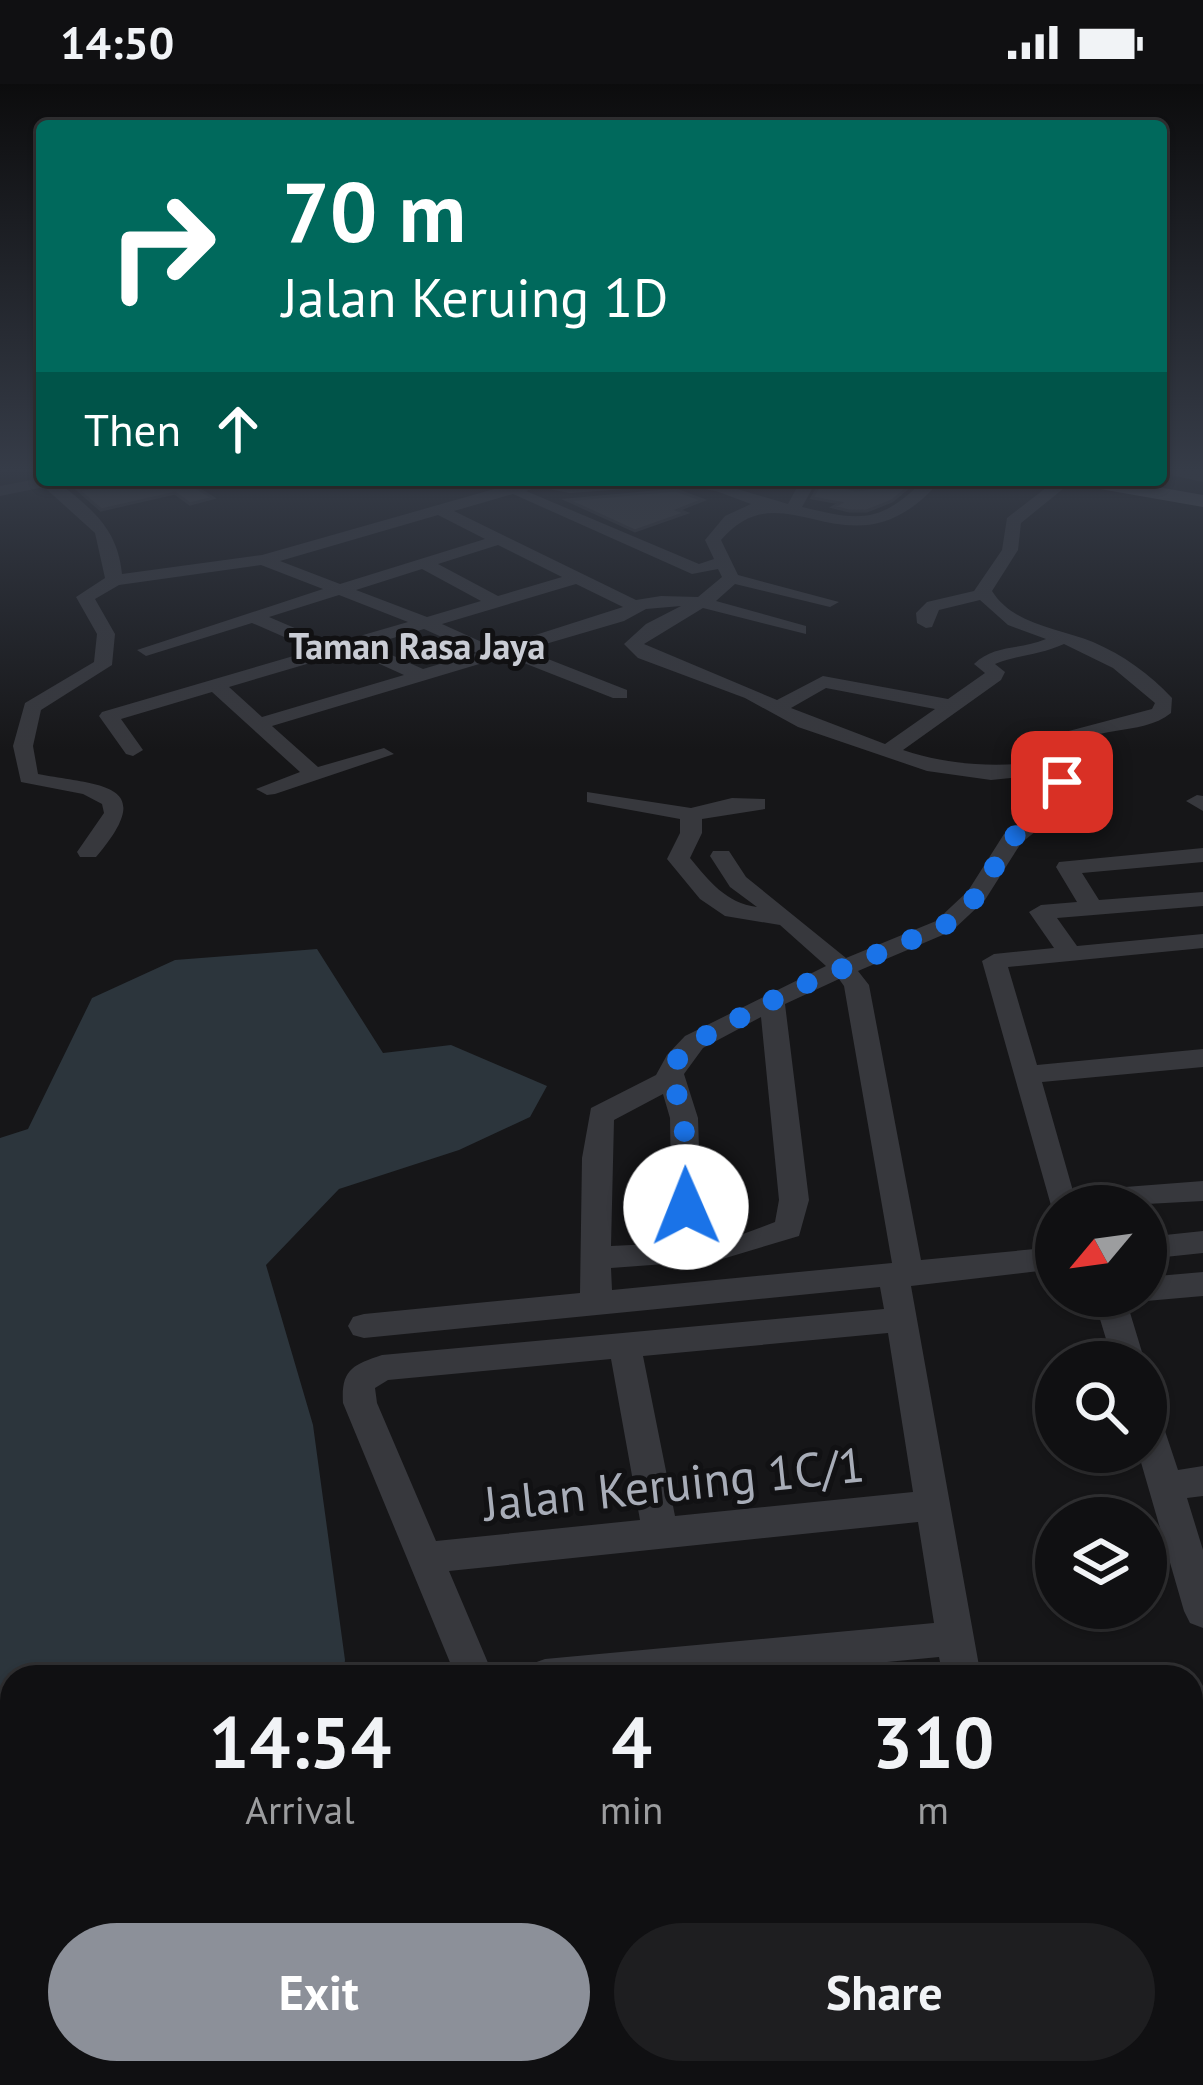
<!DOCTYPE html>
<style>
:root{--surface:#101012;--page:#1e1e20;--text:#f1f3f6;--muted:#9c9d9f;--line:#303032;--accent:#8c9099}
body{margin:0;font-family:"PT Sans",sans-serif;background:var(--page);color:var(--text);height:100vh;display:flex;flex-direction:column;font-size:45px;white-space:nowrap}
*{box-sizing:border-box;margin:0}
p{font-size:39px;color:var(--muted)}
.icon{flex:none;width:66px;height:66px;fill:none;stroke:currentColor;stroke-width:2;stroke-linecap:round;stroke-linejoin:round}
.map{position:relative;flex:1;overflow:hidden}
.details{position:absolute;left:0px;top:1581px;width:1203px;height:420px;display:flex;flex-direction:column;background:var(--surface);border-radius:36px 36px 0 0;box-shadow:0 3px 9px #0004,0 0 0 3px var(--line)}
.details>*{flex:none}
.hud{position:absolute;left:36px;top:36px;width:1131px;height:366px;border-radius:12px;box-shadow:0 3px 9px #0004,0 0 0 3px var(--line);background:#00695c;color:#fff;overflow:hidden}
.needle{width:78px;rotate:241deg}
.fabs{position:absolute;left:1035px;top:1101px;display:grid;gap:24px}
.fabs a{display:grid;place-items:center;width:132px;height:132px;border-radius:50%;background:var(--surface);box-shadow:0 3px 9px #0004,0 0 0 3px var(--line);font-size:60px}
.pin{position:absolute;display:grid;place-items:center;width:102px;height:102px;color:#fff;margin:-51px;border-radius:24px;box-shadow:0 6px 18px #0006}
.me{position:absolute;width:132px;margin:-66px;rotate:359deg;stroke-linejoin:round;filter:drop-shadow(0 0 9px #0008)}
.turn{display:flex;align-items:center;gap:42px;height:252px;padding:0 48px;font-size:54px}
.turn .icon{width:156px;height:156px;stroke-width:2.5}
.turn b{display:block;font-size:84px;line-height:102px}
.then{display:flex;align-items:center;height:114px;padding:0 48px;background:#0003;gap:24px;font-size:45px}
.eta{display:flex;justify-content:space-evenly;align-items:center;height:204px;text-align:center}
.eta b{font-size:72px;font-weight:600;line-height:84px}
.button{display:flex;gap:24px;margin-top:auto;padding:24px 48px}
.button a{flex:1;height:138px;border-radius:72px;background:var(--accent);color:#fff;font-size:48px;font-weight:600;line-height:138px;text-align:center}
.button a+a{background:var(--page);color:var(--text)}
.status{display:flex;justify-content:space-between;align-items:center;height:84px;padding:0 60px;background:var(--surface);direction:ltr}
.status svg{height:33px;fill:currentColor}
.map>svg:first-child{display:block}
</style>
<div class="status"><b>14:50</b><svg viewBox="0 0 49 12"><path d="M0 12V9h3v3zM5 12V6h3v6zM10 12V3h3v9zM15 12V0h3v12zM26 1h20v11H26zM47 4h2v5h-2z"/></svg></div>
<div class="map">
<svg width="1203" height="2001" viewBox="0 0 1203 2001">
<rect width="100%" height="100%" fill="#161618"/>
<!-- water -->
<path fill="#2c353c" d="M317,865L383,969L451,961L547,1002L530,1033L459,1066L339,1105L266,1181L313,1341L345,1576L343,1593H12V1863L0,1853V1054L28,1045L92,914L175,876Z"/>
<!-- building -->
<path fill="#404145" stroke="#303034" stroke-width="3" d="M89,396H200L197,404L213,414L190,420L175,409L101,426L78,406L96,403Z
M888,396H917L892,417L867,427H849L833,423L840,419L812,414L821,398L856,406L880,403Z
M676,406L703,416L678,426L686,429L635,447L567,416Z"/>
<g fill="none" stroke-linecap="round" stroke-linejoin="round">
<!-- minor -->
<path fill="#37383d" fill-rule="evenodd" d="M1161,386L1203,388V398L1161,389Z
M42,394L63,396L59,399C92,425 118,445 122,490L262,471L526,396L570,400L707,396L788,420L801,396H817L802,423C860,437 880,440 924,396H941C850,502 786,379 721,456L738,491L839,518L830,523L735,500L716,517L806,542V550L703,524L644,560L777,616L823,592L948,615L985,589L974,580C994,560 1021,566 1046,555L1008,541L980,516L939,526L932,543L926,544L917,539L916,529L927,518L974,507L1002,466L1007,434L1056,396H1074L1021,439L1018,466L992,507C1013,541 1059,544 1093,558C1123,571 1150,590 1172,614L1171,629C1140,654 1090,638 1062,671L1073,697L1069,721L1021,759L985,816L952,847L858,887L869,901L921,1176L1056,1163V1185L911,1202L981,1593H943L939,1573L732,1593H526L531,1580L545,1575L934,1539L918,1438L449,1487L494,1593H456L343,1319C341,1286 352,1281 382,1271L884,1225L880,1203L364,1254L353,1251L348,1242L353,1233L364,1230L580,1209L582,1074L591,1024L656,991L667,971L685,952L826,882L780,841L725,832L700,815L667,775L680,749V735L587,718V708L691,724L732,714L765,715V725L702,735V749L690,774C709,797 726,819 757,823L730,803L710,772L713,767H729L746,793L846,874L936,837L968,807L1004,750L1048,718L1049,690L991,696L927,687L798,643L745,614L638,574L624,560L646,540L681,522L646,525L624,537L525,566L627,606V614H613L506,572L272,642L318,683L384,664L394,670L275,710L267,711L256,705L300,688L212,608L121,635L143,666L133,672L126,670L99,632L102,628L314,566L252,539L146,572L137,566L323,505L261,481L119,501L95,515L115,550L112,581L41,626L33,662L38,690C100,702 160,698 96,773H80L77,768L104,729L102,720L83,710L21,698L13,662L25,619L94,578L97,550L76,513L105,494L95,449L44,403L0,412V402ZM681,401L716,407L751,420L725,432L705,456L714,475L699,480L526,407L538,403L570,409ZM513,410L692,490L718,485L722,493L698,513L661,512L636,516L454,427ZM438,431L485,455L340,500L280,477ZM498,461L562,493L498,512L438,480ZM422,485L481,517L427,533L356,506ZM576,500L623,523L495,564L442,540ZM339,511L408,538L332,560L269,533ZM424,545L477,569L423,585L369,561ZM1064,560L1113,584L1155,619L1152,625L1065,648L1045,667L1044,678C994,683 952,682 903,666L1001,596L1005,588L995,580C1017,571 1040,571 1064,560ZM351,567L404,591L262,633L229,603ZM826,604L935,625L885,660L791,624ZM839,895L844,902L892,1179L612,1206L611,1184L719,1176L799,1152L809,1116L785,920ZM761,933L779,1116L775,1138L743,1150L702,1156L698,1034L684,990L703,964ZM663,1010L670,1034L672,1159L611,1162L614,1036ZM888,1249L913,1408L675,1432L643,1272ZM611,1275L640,1436L436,1457L377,1319L375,1304L388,1296Z
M828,396H884C872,404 840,404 828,396Z
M1197,711L1203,712V727L1186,717Z
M1203,764V778L1082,789L1099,816L1203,808V822L1057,834L1077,862L1203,850V864L1008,883L1037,981L1203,965V983L1042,998L1073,1107L1203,1097V1117L1052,1125L982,877L994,870L1054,864L1029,828L1041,821L1077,818L1056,783L1059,778Z
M1203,1147V1169L1146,1175V1153Z
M1203,1188V1212L1146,1217L1134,1212H1146V1193Z
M1093,1212H1125L1145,1278H1113Z
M1146,1322L1158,1326L1178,1386L1203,1382V1412L1187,1414L1203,1466V1544L1190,1539L1184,1527L1138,1368H1146Z
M626,1989H673L678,2001H631Z
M997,1989H1043L1045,2001H999Z"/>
<!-- major -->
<path fill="#53555c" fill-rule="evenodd" d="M1073,396H1118L1203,411V423L1083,402Z"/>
</g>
<!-- sky -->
<linearGradient id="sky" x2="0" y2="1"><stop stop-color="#0c0c0d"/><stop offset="0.58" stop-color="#363c48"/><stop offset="1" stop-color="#363c48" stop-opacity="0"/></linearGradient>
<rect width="1203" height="666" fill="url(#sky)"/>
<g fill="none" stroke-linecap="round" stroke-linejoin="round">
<!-- route -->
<path stroke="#1a73e8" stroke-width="21" stroke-dasharray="0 37.8" d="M686,1123L684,1034L671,991L676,977L694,958L796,904L944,842L977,812L1012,754L1058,721L1062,698"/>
</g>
<g text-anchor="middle" stroke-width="10" stroke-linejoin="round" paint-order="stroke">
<!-- far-neighbourhood labels -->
<g font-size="36" font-weight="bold" fill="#c9ccd4" stroke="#111113">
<text x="417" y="575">Taman Rasa Jaya</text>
</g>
<!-- near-street labels -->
<g font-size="48" fill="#a8adb8" stroke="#111113">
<text transform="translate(674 1400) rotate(-6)" y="17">Jalan Keruing 1C/1</text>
</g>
</g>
</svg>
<div class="fabs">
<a><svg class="needle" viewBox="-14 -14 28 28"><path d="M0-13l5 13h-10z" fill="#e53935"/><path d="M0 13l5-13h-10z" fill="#9c9d9f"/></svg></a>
<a><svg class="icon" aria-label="search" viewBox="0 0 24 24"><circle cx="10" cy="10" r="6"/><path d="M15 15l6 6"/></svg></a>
<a><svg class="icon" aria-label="layers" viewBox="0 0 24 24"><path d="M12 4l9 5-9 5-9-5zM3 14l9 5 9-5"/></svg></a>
</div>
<div class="pin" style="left:1062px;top:698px;background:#d93025"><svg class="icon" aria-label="arrive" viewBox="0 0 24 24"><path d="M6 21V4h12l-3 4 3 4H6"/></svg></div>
<svg class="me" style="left:686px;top:1123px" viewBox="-20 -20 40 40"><circle r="19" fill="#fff"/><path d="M0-13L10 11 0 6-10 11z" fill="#1a73e8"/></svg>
<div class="hud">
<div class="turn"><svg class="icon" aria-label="right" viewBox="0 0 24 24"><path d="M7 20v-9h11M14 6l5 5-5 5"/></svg><div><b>70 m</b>Jalan Keruing 1D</div></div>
<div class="then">Then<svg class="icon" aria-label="ahead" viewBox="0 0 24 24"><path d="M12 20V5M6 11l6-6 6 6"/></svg></div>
</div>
<section class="details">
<div class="eta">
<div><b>14:54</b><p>Arrival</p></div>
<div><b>4</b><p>min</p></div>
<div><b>310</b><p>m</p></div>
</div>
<div class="button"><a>Exit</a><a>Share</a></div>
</section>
</div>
